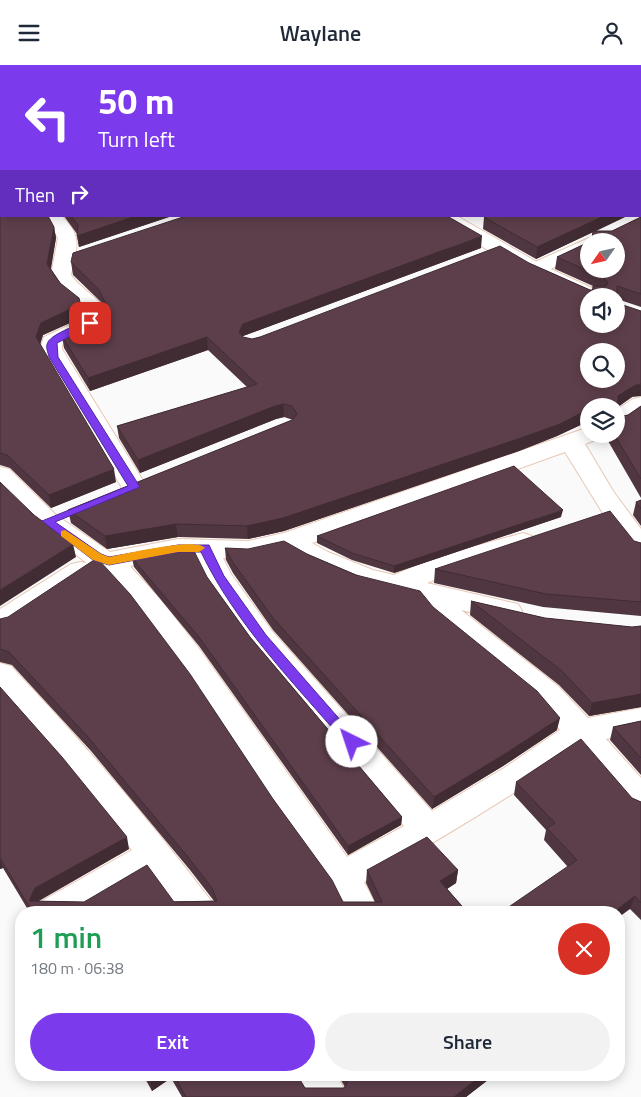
<!DOCTYPE html>
<meta charset="utf-8">
<style>
:root{--surface:#fff;--page:#f2f2f3;--text:#1f2937;--muted:#747a83;--accent:#7c3aed}
body{margin:0;font-family:"Titillium Web",sans-serif;background:var(--page);color:var(--text);height:100vh;display:flex;flex-direction:column;font-size:19px;white-space:nowrap}
*{box-sizing:border-box;margin:0}
p{font-size:16px;color:var(--muted)}
.icon{flex:none;width:28px;height:28px;fill:none;stroke:currentColor;stroke-width:2;stroke-linecap:round;stroke-linejoin:round}
.map{position:relative;flex:1;overflow:hidden}
.details{position:absolute;left:15px;top:841px;width:610px;height:175px;display:flex;flex-direction:column;background:var(--surface);border-radius:20px;box-shadow:0 2px 12px #0003}
.details>*{flex:none}
.top-card{position:absolute;left:0px;top:0px;width:641px;height:152px;box-shadow:0 2px 12px #0003;background:#7c3aed;color:#fff;overflow:hidden}
.needle{width:32px;rotate:236deg}
.buttons{position:absolute;left:580px;top:168px;display:grid;gap:10px}
.buttons a{display:grid;place-items:center;width:45px;height:45px;border-radius:50%;background:var(--surface);box-shadow:0 2px 12px #0003;font-size:25px}
.pin{position:absolute;display:grid;place-items:center;width:42px;height:42px;color:#fff;margin:-21px;border-radius:10px;box-shadow:0 2px 8px #0006}
.me{position:absolute;width:55px;margin:-28px;rotate:319deg;stroke-linejoin:round;filter:drop-shadow(0 0 4px #0008)}
.turn{display:flex;align-items:center;gap:18px;height:105px;padding:0 15px;font-size:22px}
.turn .icon{width:65px;height:65px;stroke-width:2.5}
.turn b{display:block;font-size:35px;line-height:42px}
.then{display:flex;align-items:center;height:48px;padding:0 15px;background:#0003;gap:10px;font-size:19px}
.round{display:grid;place-items:center;flex:none;width:52px;height:52px;border-radius:26px;background:var(--page)}
.headline{display:flex;align-items:center;justify-content:space-between;height:85px;padding:0 15px}
h1{font-size:30px;font-weight:600;line-height:38px;color:#1e9e55}
.primary-button{display:flex;gap:10px;margin-top:auto;padding:10px 15px}
.primary-button a{flex:1;height:58px;border-radius:30px;background:var(--accent);color:#fff;font-size:20px;font-weight:600;line-height:58px;text-align:center}
.primary-button a+a{background:var(--page);color:var(--text)}
header{display:flex;justify-content:space-between;align-items:center;height:65px;padding:0 15px;background:var(--surface);font-size:22px;font-weight:600}
.map>svg:first-child{display:block}
</style>
<header><svg class="icon" aria-label="menu" viewBox="0 0 24 24"><path d="M4 6h16M4 12h16M4 18h16"/></svg>Waylane<svg class="icon" aria-label="person" viewBox="0 0 24 24"><circle cx="12" cy="8" r="4"/><path d="M4 21q1-7 8-7t8 7"/></svg></header>
<div class="map">
<svg width="641" height="1032" viewBox="0 0 641 1032">
<rect width="100%" height="100%" fill="#fafafa"/>
<g fill="none" stroke-linecap="round" stroke-linejoin="round">
<!-- minor casing -->
<g stroke="#e8c7b5" stroke-width="2">
<path id="minor" d="M43,151H62C84,174 76,182 71,210C81,225 101,232 106,250L98,263L62,280V284L147,422L143,428L134,430L125,428L40,284L44,272L82,254L84,250L83,244L64,229L51,210L58,173Z
M589,173L597,176H589V186L542,208L535,210L528,208L525,204L528,200Z
M641,332V350L624,361L616,363V345L633,334Z
M589,362V369H602L598,374L585,379L613,426L641,464V491L632,488L612,463L565,387L312,478L328,487L373,505L394,510L436,492L523,468L532,471L536,477L532,483L456,506L427,518L518,539L522,546L518,553L508,556L461,545L558,621L588,653L641,643V667L606,674L641,713V749L629,745L578,685C509,733 438,776 364,817L380,848H343L333,827C251,722 192,600 99,503L91,500L95,506L91,513L10,564L0,567V544L71,499L81,497L87,498L38,462L0,424V402L9,404L56,450L110,487L178,474L248,476L284,468ZM285,486L308,499L356,520L420,535L433,553L536,637L560,665L504,703L432,746L272,566L231,509L223,493L248,494ZM178,492L196,493L209,520L252,580L404,761L347,792L198,582L160,534L130,501Z
M0,598L11,601C82,676 149,754 212,837L217,848H178L150,810L86,848H35L40,837L132,785L67,704L0,628Z
M293,1010H337L346,1028L344,1032H305Z"/>
</g>
<!-- tertiary casing -->
<g stroke="#e8c7b5" stroke-width="2">
<path id="tertiary" d="M434,151H457L542,200L601,227L604,231H589V236L587,235L528,208L436,155Z"/>
</g>
<!-- minor -->
<use href="#minor" fill="#fff" fill-rule="evenodd"/>
<!-- tertiary -->
<use href="#tertiary" fill="#fff" fill-rule="evenodd"/>
</g>
<!-- wall -->
<path fill="#503640" d="M0,0L1,1V151L54,162L56,173L51,204L82,250L81,253L43,270L40,280L116,417L51,443L10,403L0,400Z
M614,0H641V7L640,8V1H618Z
M64,151H172L79,182L77,169Z
M485,151H627L596,166H612L641,152V242L617,234V238L632,332L618,342V352L628,350L641,341V433L604,369H616V341H589V356L557,371L519,386L284,466L248,474L178,472L107,484L71,458L68,445L293,355L284,352L276,354L140,408L119,373L117,361L247,322L208,285L90,326L64,283L62,271L97,252L104,242L101,237L73,210L71,197L481,183L243,271V272L252,274L529,198L590,225H592L593,221L555,204L557,192L591,176L593,167L536,194L483,164L484,152Z
M641,435V461L633,450L636,437Z
M561,452L394,508L352,495L317,478V471Z
M634,476L641,478V551L543,542L434,518L435,504Z
M225,483L307,489L433,542L557,665L503,701L432,744L273,565L233,508L226,495Z
M132,493L207,512L250,572L402,752L401,760L348,790L199,581L134,502Z
M471,536L545,553L632,562L641,561V642L589,651L559,620L470,550Z
M0,554L273,734L343,837H375L366,818L367,805H458L456,818L447,824L468,848H30L3,803L0,804V622L129,784L39,836L84,837L214,836L190,805L91,686L12,600L0,597Z
M641,656V710L610,675L613,662Z
M516,717L632,733L641,737V855L630,844L567,801L544,775L546,765L514,730Z
M143,1010H297L305,1023H344L345,1022L338,1010H493V1011L466,1032H182L171,1013L152,1026Z"/>
<!-- shaded-wall -->
<path fill="#412c34" d="M499,0H529L525,1H495Z
M639,0H641V7L640,8V1H639Z
M640,136H641V147H640Z
M136,151H172L79,182L77,171Z
M604,151H627L536,194L537,182Z
M54,162L56,173L49,211L47,199Z
M482,171L481,183L243,271L239,279V267L243,259Z
M80,237L82,250L81,253L43,270L38,285L36,272L41,258Z
M207,272L208,285L90,326L88,313Z
M641,319V331L632,332L616,343L618,331L635,320Z
M283,339L284,352L276,354L140,408L138,395L275,341Z
M589,344V356L557,371L519,386L284,466L248,474L247,461Z
M114,404L116,417L51,443L49,430Z
M563,445L561,452L394,508V501Z
M176,459L178,472L107,484L105,471Z
M73,479L76,492L0,541V525Z
M641,629V642L589,651L592,638Z
M560,653L557,665L503,701L432,744L434,732Z
M402,752L401,760L348,790V781Z
M127,772L129,784L39,835L34,848L29,836L35,823Z
M0,795L3,803L0,804Z
M458,805L456,818L439,829L440,816Z
M635,831L630,844L619,852V848H612Z
M156,1010H171V1013L152,1026L150,1014Z
M482,1010H493V1011L466,1032H454Z"/>
<!-- building -->
<path fill="#5d3f4b" stroke="#412c34" fill-rule="evenodd" d="M0,0H499L495,1H1V151H48L54,162L47,199L60,218L79,233L80,237L79,240L41,258L36,272L114,404L49,430L7,390L0,388V31L1,20L0,19Z
M640,89H641V136H640Z
M71,151H136L77,171L78,160Z
M186,151H447L482,171L243,259L239,267L243,272L252,274L260,272L500,181L529,198L590,225H593V221H606L608,218L604,213L557,192L589,177V204H616V176H591H592L593,166H612L641,152V229L617,221V238L641,246V319L635,320L618,331V352L628,350L641,341V414L614,369H616V341H598L597,340L595,341H589V344L560,359L521,373L283,453L247,461L176,459L105,471L68,445L292,355L297,349L292,341L283,339L275,341L138,395L117,361L257,319L207,272L88,313L62,271V269L97,252L106,239L99,225L71,197L73,188ZM589,231H616V259H589ZM589,286H616V314H589Z
M485,151H604L537,182L484,152Z
M514,401L563,445L394,501L352,488L317,471Z
M0,417L34,450L73,479L0,525Z
M641,435V444L636,437Z
M610,446L634,476L641,478V537L546,529L435,504Z
M284,476L307,489L356,510L420,526L433,542L537,626L560,653L505,689L434,732L273,553L232,496L225,483L248,484Z
M177,485L194,486L207,512L250,572L402,752L348,781L199,572L132,493Z
M97,493L130,529L190,609L273,734L332,815L343,837H382L367,805L427,772L458,805L440,816L468,848H33L0,793V622L62,692L127,772L35,823L29,836L84,837L147,800L174,837L217,836L212,823L188,792L88,672L9,587L0,584V554L8,552Z
M471,536L545,553L632,562L641,561V629L592,638L562,606Z
M641,656V693L613,662Z
M581,674L632,733L641,737V838L635,831L612,848H500L577,795L547,763L555,758L516,717Z
M147,1010H156L150,1014Z
M174,1010H297L305,1023H344L348,1016L345,1010H482L454,1032H186Z"/>
<!-- route -->
<path fill="#7c3aed" stroke="#51269a" d="M90,255L95,258L93,260L57,278L58,292L140,422L55,457L101,489L109,492L178,480H209L224,511L266,570L356,673L358,677L356,680H347C295,619 236,560 201,487H178L109,500L93,495L42,456L128,421L49,292C48,287 45,282 48,277C52,269 81,258 90,255Z"/>
<!-- slow -->
<path fill="#f59e0b" d="M65,465L101,489L109,492C126,489 195,472 205,483L199,487H178L109,500L93,495L61,471V466Z"/>
</svg>
<div class="buttons">
<a><svg class="needle" viewBox="-14 -14 28 28"><path d="M0-13l5 13h-10z" fill="#e53935"/><path d="M0 13l5-13h-10z" fill="#747a83"/></svg></a>
<a><svg class="icon" aria-label="sound" viewBox="0 0 24 24"><path d="M4 9h4l5-4v14l-5-4H4zM17 9q2 3 0 6"/></svg></a>
<a><svg class="icon" aria-label="search" viewBox="0 0 24 24"><circle cx="10" cy="10" r="6"/><path d="M15 15l6 6"/></svg></a>
<a><svg class="icon" aria-label="layers" viewBox="0 0 24 24"><path d="M12 4l9 5-9 5-9-5zM3 14l9 5 9-5"/></svg></a>
</div>
<div class="pin" style="left:90px;top:258px;background:#d93025"><svg class="icon" aria-label="arrive" viewBox="0 0 24 24"><path d="M6 21V4h12l-3 4 3 4H6"/></svg></div>
<svg class="me" style="left:352px;top:677px" viewBox="-20 -20 40 40"><circle r="19" fill="#fff"/><path d="M0-13L10 11 0 6-10 11z" fill="#7c3aed"/></svg>
<div class="top-card">
<div class="turn"><svg class="icon" aria-label="left" viewBox="0 0 24 24"><path d="M17 20v-9H6M10 6l-5 5 5 5"/></svg><div><b>50 m</b>Turn left</div></div>
<div class="then">Then<svg class="icon" aria-label="right" viewBox="0 0 24 24"><path d="M7 20v-9h11M14 6l5 5-5 5"/></svg></div>
</div>
<section class="details">
<div class="headline"><div><h1>1 min</h1><p>180 m · 06:38</p></div><a class="round" style="background:#d93025;color:#fff"><svg class="icon" aria-label="close" viewBox="0 0 24 24"><path d="M6 6l12 12M18 6L6 18"/></svg></a></div>
<div class="primary-button"><a>Exit</a><a>Share</a></div>
</section>
</div>
